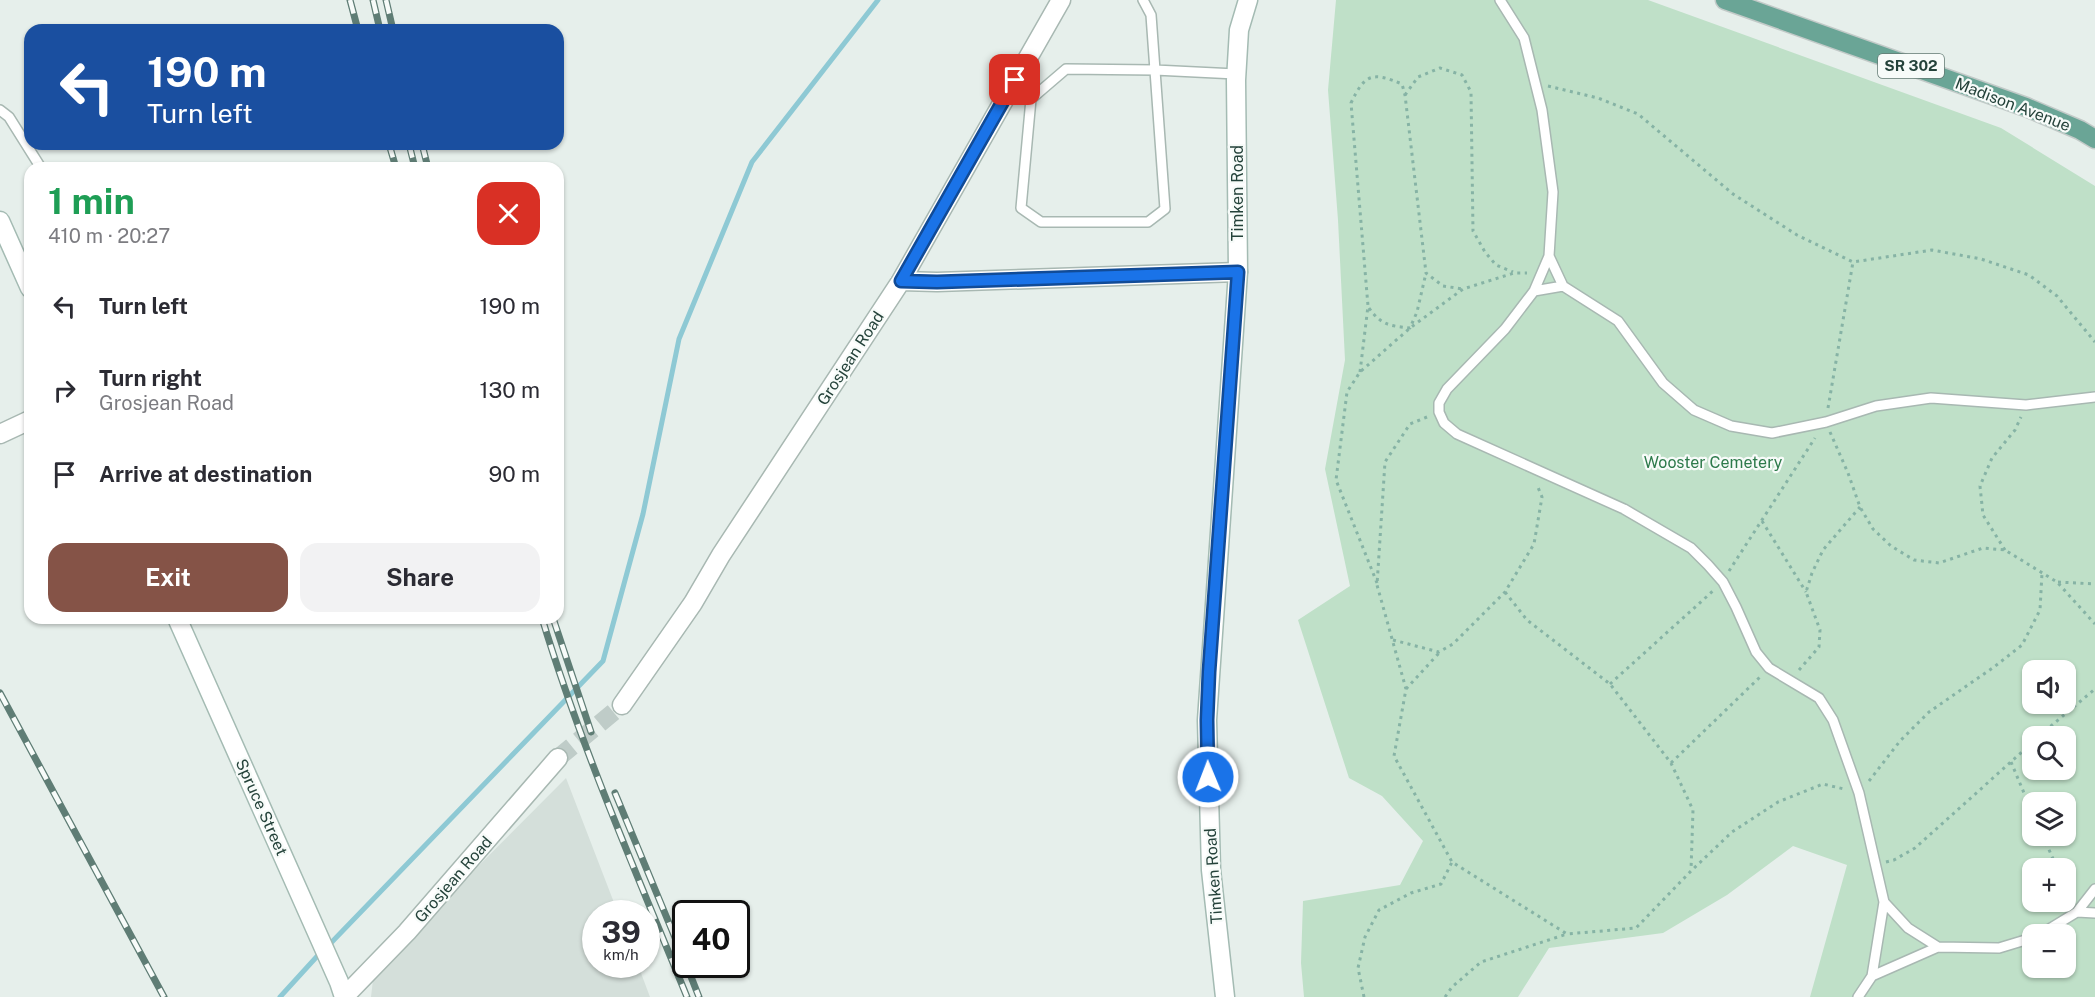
<!DOCTYPE html>
<meta charset="utf-8">
<style>
:root{--surface:#fff;--page:#f2f2f3;--text:#2b2b33;--muted:#7c7c81;--accent:#855347}
body{margin:0;font-family:"Public Sans",sans-serif;background:var(--page);color:var(--text);height:100vh;display:flex;flex-direction:column;font-size:22px;white-space:nowrap}
*{box-sizing:border-box;margin:0}
p{font-size:20px;color:var(--muted)}
.icon{flex:none;width:33px;height:33px;fill:none;stroke:currentColor;stroke-width:2;stroke-linecap:round;stroke-linejoin:round}
.map{position:relative;flex:1;overflow:hidden}
.side{position:absolute;left:24px;top:162px;width:540px;height:462px;display:flex;flex-direction:column;background:var(--surface);border-radius:18px;box-shadow:0 2px 4px #0004}
.side>*{flex:none}
.banner{position:absolute;left:24px;top:24px;width:540px;height:126px;border-radius:18px;box-shadow:0 2px 4px #0004;background:#1a4fa0;color:#fff;overflow:hidden}
.fabs{position:absolute;left:2022px;top:660px;display:grid;gap:12px}
.fabs a{display:grid;place-items:center;width:54px;height:54px;border-radius:12px;background:var(--surface);box-shadow:0 2px 4px #0004;font-size:30px}
.speed{position:absolute;left:582px;top:900px;display:flex;gap:12px;font-size:30px;font-weight:700;text-align:center}
.speed>*{display:grid;place-content:center;width:78px;height:78px;border-radius:50%;background:var(--surface);box-shadow:0 2px 4px #0004;line-height:1}
.speed small{font-size:15px;font-weight:400}
.speed .limit{border:3px solid #111;border-radius:9px;background:#fff;color:#111}
.pin{position:absolute;display:grid;place-items:center;width:51px;height:51px;color:#fff;margin:-26px;border-radius:12px;box-shadow:0 3px 9px #0006}
.me{position:absolute;width:66px;margin:-33px;rotate:359deg;stroke-linejoin:round;filter:drop-shadow(0 0 4px #0008)}
.turn{display:flex;align-items:center;gap:21px;height:126px;padding:0 24px;font-size:27px}
.turn .icon{width:78px;height:78px;stroke-width:2.5}
.turn b{display:block;font-size:42px;line-height:51px}
.round{display:grid;place-items:center;flex:none;width:63px;height:63px;border-radius:18px;background:var(--page)}
.headline{display:flex;align-items:center;justify-content:space-between;height:102px;padding:0 24px}
h1{font-size:36px;font-weight:700;line-height:45px;color:#1e9e55}
.cta{display:flex;gap:12px;margin-top:auto;padding:12px 24px}
.cta a{flex:1;height:69px;border-radius:18px;background:var(--accent);color:#fff;font-size:24px;font-weight:700;line-height:69px;text-align:center}
.cta a+a{background:var(--page);color:var(--text)}
ul{padding:0;list-style:none}
li{display:flex;align-items:center;gap:18px;height:84px;padding:0 24px}
li div{flex:1}
li b{display:block;font-size:22px}
li em{font-style:normal}
.map>svg:first-child{display:block}
</style>
<div class="map">
<svg width="2095" height="997" viewBox="0 0 2095 997">
<rect width="100%" height="100%" fill="#e6efeb"/>
<!-- built -->
<path fill="#d4dfda" d="M566,778L618,913L596,914V964L638,965L650,997H371L373,980L388,957Z"/>
<!-- green -->
<path fill="#bfe0c8" fill-rule="evenodd" d="M1336,0H1648L2001,128L2095,186V997H1810L1847,865L1793,846L1727,895L1663,933L1549,948L1518,997H1304L1301,963L1303,901L1400,885L1423,841L1382,796L1349,778L1298,620L1350,586L1325,469L1345,360L1338,220L1328,90ZM2032,670H2066V704H2032ZM2032,736H2066V770H2032ZM2032,802H2066V836H2032ZM2032,868H2066V902H2032ZM2032,934H2066V968H2032Z"/>
<g fill="none" stroke-linecap="round" stroke-linejoin="round">
<!-- stream -->
<path stroke="#8ec9d4" stroke-width="5" d="M328,946L603,661L643,514L679,339L752,162L878,0
M280,997L321,952"/>
<!-- street-tunnel -->
<path stroke="#bfccc8" stroke-width="18" stroke-dasharray="18 9" stroke-linecap="butt" d="M558,758L622,705"/>
<!-- lane casing -->
<g stroke="#a8b8b2" stroke-width="12">
<path id="lane" d="M1143,0L1151,15L1165,209L1148,222H1041L1021,208L1031,99L1066,69L1155,70L1236,74
M1500,0L1524,38L1542,110L1553,192L1549,256L1534,291L1505,329L1447,389L1439,403V412L1444,423L1457,434L1624,509L1691,548L1708,565L1723,582L1736,607L1756,652L1769,668L1819,698L1833,720L1859,793L1884,902L1908,928L1938,947L1999,948L2032,938
M0,110L9,117L41,168
M1549,256L1563,286L1618,321L1663,383L1694,410L1731,426L1772,433L1826,422L1876,406L1931,398L2026,405L2095,397
M1534,291L1563,286
M2077,912L2095,913
M2041,934L2077,912L2095,889
M1872,976L1938,947
M1858,997L1872,976L1884,902"/>
</g>
<!-- street casing -->
<g stroke="#a8b8b2" stroke-width="21">
<path id="street" d="M901,281L937,282L1238,272
M0,434L30,420
M622,705L693,603L721,555L901,281L1061,0
M344,997L407,932L558,758"/>
</g>
<!-- secondary casing -->
<g stroke="#a4bbb3" stroke-width="21">
<path id="secondary" d="M0,221L30,288
M177,618L339,982L344,997
M1225,997L1211,870L1207,720L1238,272L1236,80L1239,30L1248,0"/>
</g>
<!-- primary casing -->
<g stroke="#c2cac8" stroke-width="21">
<path id="primary" d="M1725,0L2026,107L2080,130L2095,139"/>
</g>
<!-- path -->
<path stroke="#86b3a5" stroke-width="3" stroke-dasharray="3 4.5" stroke-linecap="butt" d="M1548,86L1598,98L1638,114L1733,194L1797,235L1853,262L1932,250L1981,259L2029,275L2057,296L2095,342
M1405,95L1418,77L1440,68L1462,75L1471,92L1473,231L1485,252L1496,265L1513,272
M1369,308C1381,325 1390,326 1410,328L1417,312L1426,273
M1360,372L1368,306L1351,103C1365,73 1373,72 1402,84L1405,95L1426,273L1443,286L1463,289
M1828,408L1853,262
M1427,417L1410,424L1385,462L1377,585L1406,689L1394,756L1452,862L1567,934L1636,928L1691,871L1732,832L1778,802L1823,784L1844,789
M1830,432L1848,473L1860,507L1873,529L1891,546L1914,560L1939,563L1983,548L2005,550L2057,582L2095,624
M1762,521L1806,592
M2005,550L1983,515L1980,486L1992,458L2015,430L2021,417
M1729,571L1815,438
M2058,582L2095,584
M1377,583L1336,480L1347,392L1360,372L1410,328L1463,289L1514,273H1527
M1505,592L1527,620L1610,684L1671,763L1693,810L1691,870
M1393,640L1439,652L1453,644L1505,592L1534,544L1542,497L1537,485
M1799,670L1819,647L1820,630L1806,592L1812,573L1823,550L1860,507
M1610,684L1714,590
M1406,689L1439,653
M2039,736L2095,689
M2011,762L2032,812
M1671,763L1760,677
M1869,781L1900,741L1929,712L1994,667L2022,645L2040,610L2042,573
M2043,836L2057,868
M1886,862L1894,860L1915,848L2032,743
M2066,887L2071,899
M1364,997L1358,968L1365,937L1379,910L1411,893L1441,884L1452,862
M1445,997L1452,987L1481,962L1567,934"/>
<!-- lane -->
<use href="#lane" stroke="#fff" stroke-width="9"/>
<!-- street -->
<use href="#street" stroke="#fff" stroke-width="18"/>
<!-- secondary -->
<use href="#secondary" stroke="#fff" stroke-width="18"/>
<!-- primary -->
<use href="#primary" stroke="#6aa596" stroke-width="18"/>
<!-- rail casing -->
<g stroke="#5f7d75" stroke-width="7">
<path id="rail" d="M350,0L358,30
M373,0L380,30
M386,0L393,30
M389,144L396,168
M409,144L415,168
M422,144L428,168
M542,618C581,747 636,872 687,997
M553,618L591,732
M0,693L164,997
M615,793L686,964
M686,964L699,997"/>
</g>
<!-- rail -->
<use href="#rail" stroke="#f7fbf9" stroke-width="4.5" stroke-dasharray="14" stroke-linecap="butt"/>
</g>
<g fill="none" stroke-linecap="round" stroke-linejoin="round">
<!-- route casing -->
<g stroke="#114b97" stroke-width="15">
<path id="route" d="M1015,80L901,281L937,282L1238,272L1209,672L1207,720L1208,777"/>
</g>
<!-- route -->
<use href="#route" stroke="#1a73e8" stroke-width="10"/>
</g>
<g text-anchor="middle" stroke-width="4.5" stroke-linejoin="round" paint-order="stroke">
<!-- shield labels -->
<rect fill="#f7fbf9" stroke="#637a73" stroke-width="1.5" x="1878" y="54" width="66" height="24" rx="4.5"/>
<g font-size="15" font-weight="bold" fill="#24423a">
<text x="1911" y="71">SR 302</text>
</g>
<!-- street labels -->
<g font-size="16" fill="#24423a" stroke="#f7fbf9">
<text transform="translate(2013 104) rotate(21)" y="6">Madison Avenue</text>
<text transform="translate(1237 193) rotate(-90)" y="6">Timken Road</text>
<text transform="translate(850 358) rotate(-57)" y="6">Grosjean Road</text>
<text transform="translate(262 807) rotate(66)" y="6">Spruce Street</text>
<text transform="translate(1213 876) rotate(-94)" y="6">Timken Road</text>
<text transform="translate(453 879) rotate(-49)" y="6">Grosjean Road</text>
</g>
<!-- park labels -->
<g font-size="16" fill="#2d7a4b" stroke="#f7fbf9">
<text x="1713" y="468">Wooster Cemetery</text>
</g>
</g>
</svg>
<div class="fabs">
<a><svg class="icon" aria-label="sound" viewBox="0 0 24 24"><path d="M4 9h4l5-4v14l-5-4H4zM17 9q2 3 0 6"/></svg></a>
<a><svg class="icon" aria-label="search" viewBox="0 0 24 24"><circle cx="10" cy="10" r="6"/><path d="M15 15l6 6"/></svg></a>
<a><svg class="icon" aria-label="layers" viewBox="0 0 24 24"><path d="M12 4l9 5-9 5-9-5zM3 14l9 5 9-5"/></svg></a>
<a>+</a>
<a>−</a>
</div>
<div class="speed"><div>39<small>km/h</small></div><div class="limit">40</div></div>
<div class="pin" style="left:1015px;top:80px;background:#d93025"><svg class="icon" aria-label="arrive" viewBox="0 0 24 24"><path d="M6 21V4h12l-3 4 3 4H6"/></svg></div>
<svg class="me" style="left:1208px;top:777px" viewBox="-20 -20 40 40"><circle r="17" fill="#1a73e8" stroke="#fff" stroke-width="3"/><path d="M0-11L8 9 0 5-8 9z" fill="#fff"/></svg>
<div class="banner">
<div class="turn"><svg class="icon" aria-label="left" viewBox="0 0 24 24"><path d="M17 20v-9H6M10 6l-5 5 5 5"/></svg><div><b>190 m</b>Turn left</div></div>
</div>
<section class="side">
<div class="headline"><div><h1>1 min</h1><p>410 m · 20:27</p></div><a class="round" style="background:#d93025;color:#fff"><svg class="icon" aria-label="close" viewBox="0 0 24 24"><path d="M6 6l12 12M18 6L6 18"/></svg></a></div>
<ul>
<li><svg class="icon" aria-label="left" viewBox="0 0 24 24"><path d="M17 20v-9H6M10 6l-5 5 5 5"/></svg><div><b>Turn left</b></div><em>190 m</em></li>
<li><svg class="icon" aria-label="right" viewBox="0 0 24 24"><path d="M7 20v-9h11M14 6l5 5-5 5"/></svg><div><b>Turn right</b><p>Grosjean Road</p></div><em>130 m</em></li>
<li><svg class="icon" aria-label="arrive" viewBox="0 0 24 24"><path d="M6 21V4h12l-3 4 3 4H6"/></svg><div><b>Arrive at destination</b></div><em>90 m</em></li>
</ul>
<div class="cta"><a>Exit</a><a>Share</a></div>
</section>
</div>
